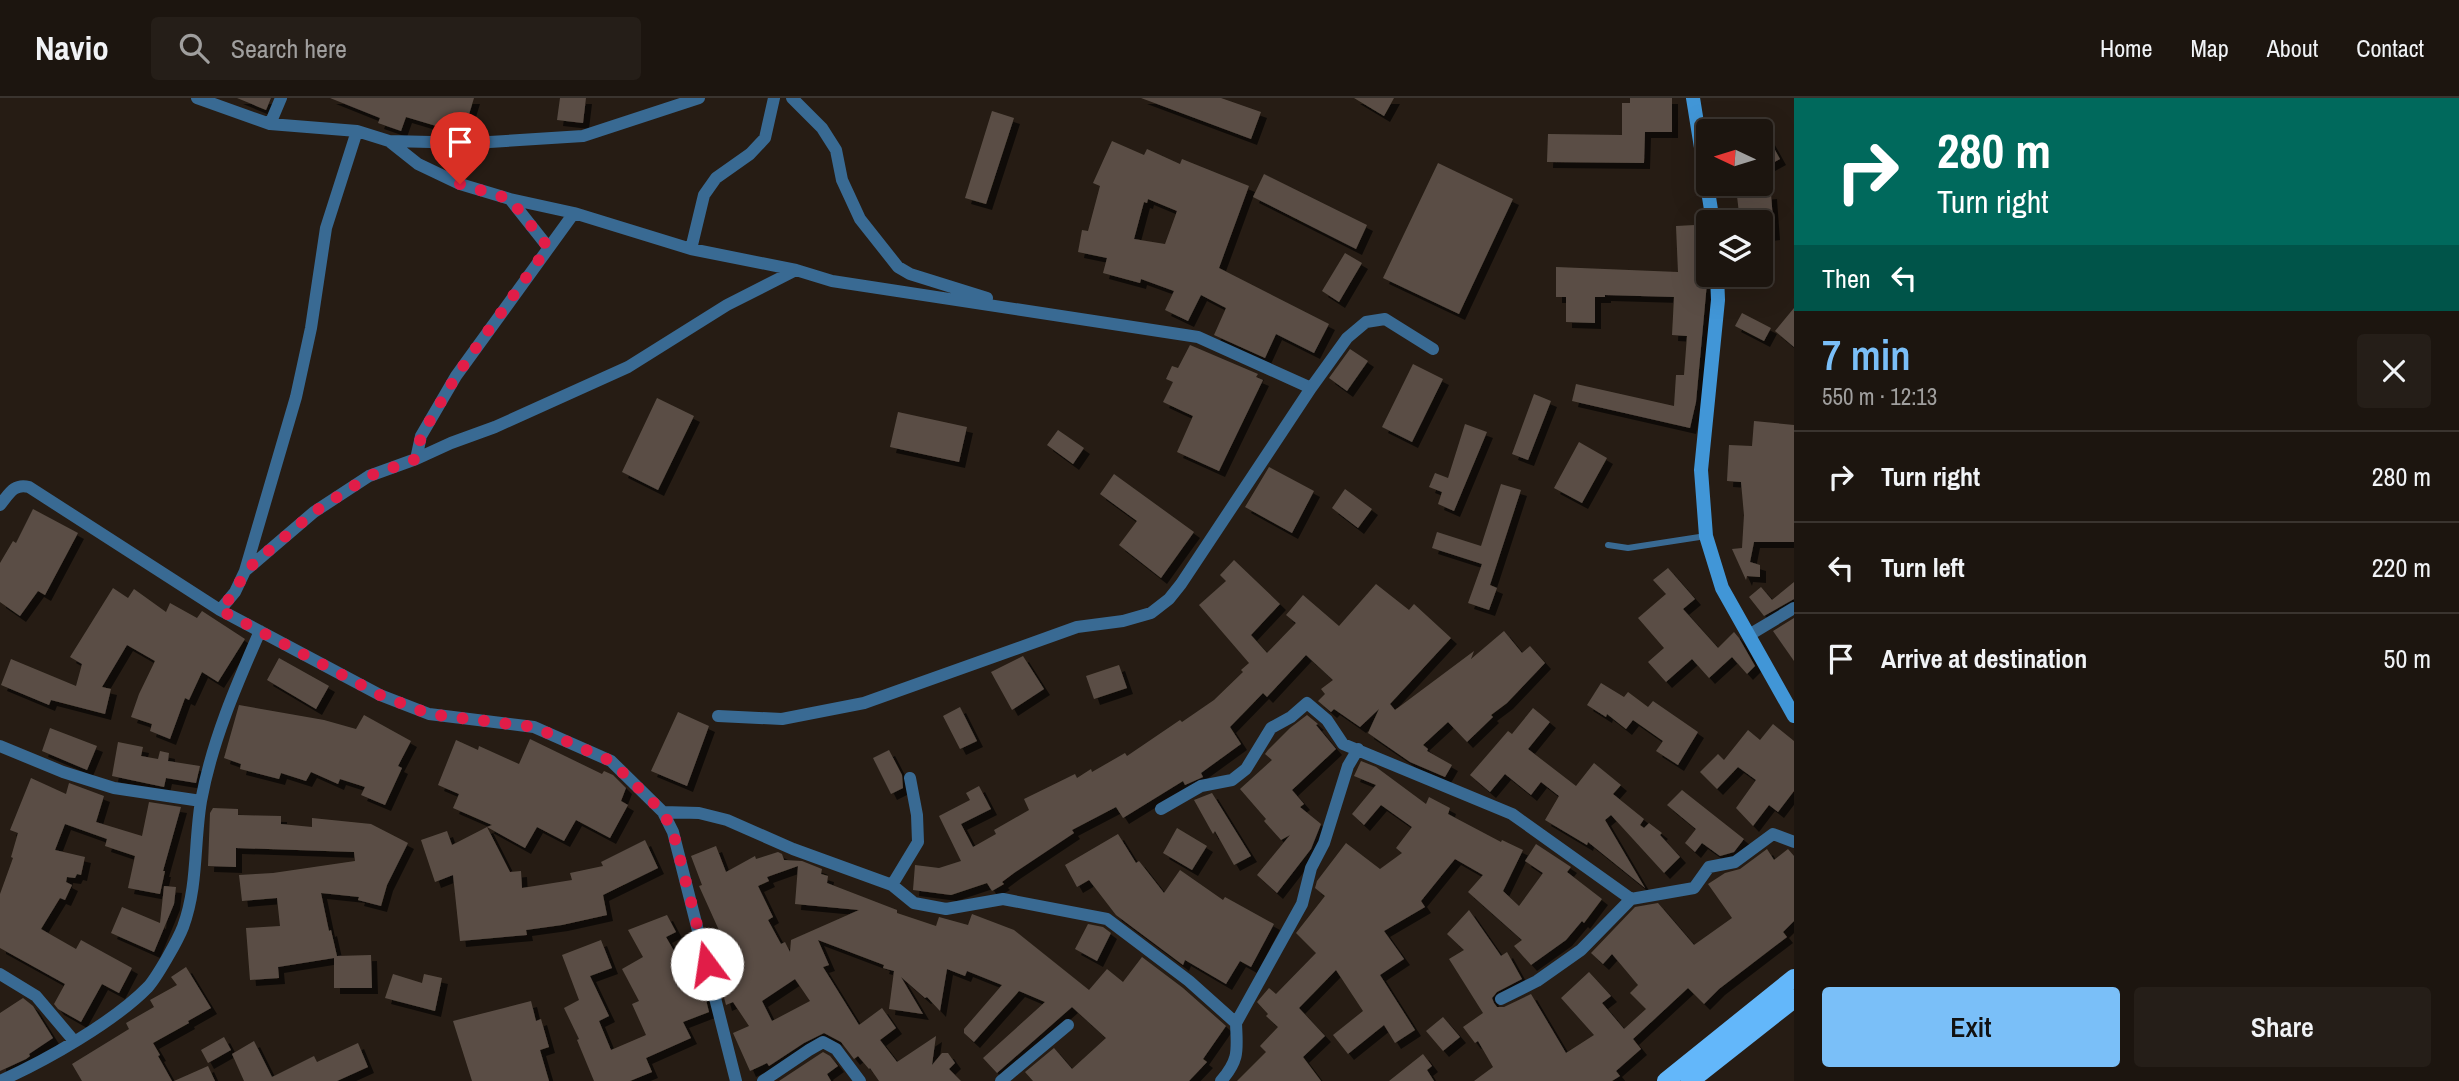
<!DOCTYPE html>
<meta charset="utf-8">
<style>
:root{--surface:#1c150f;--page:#251e18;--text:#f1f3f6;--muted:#a09f9e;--line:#3a342f;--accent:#7abff8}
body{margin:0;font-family:"Archivo Narrow",sans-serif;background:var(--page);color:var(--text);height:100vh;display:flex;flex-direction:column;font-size:26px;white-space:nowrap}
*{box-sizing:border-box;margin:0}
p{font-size:23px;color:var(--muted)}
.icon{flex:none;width:38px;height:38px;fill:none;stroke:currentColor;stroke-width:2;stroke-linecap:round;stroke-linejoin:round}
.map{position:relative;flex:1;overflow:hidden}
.side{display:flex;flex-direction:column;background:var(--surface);width:665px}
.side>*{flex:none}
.banner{background:#00695c;color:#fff;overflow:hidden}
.needle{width:46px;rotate:274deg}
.tools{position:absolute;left:1696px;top:21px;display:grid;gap:14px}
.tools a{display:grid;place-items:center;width:77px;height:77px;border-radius:7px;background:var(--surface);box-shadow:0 7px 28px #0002,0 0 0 2px var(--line);font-size:35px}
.pin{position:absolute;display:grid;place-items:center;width:60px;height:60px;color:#fff;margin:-72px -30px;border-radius:50% 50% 50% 0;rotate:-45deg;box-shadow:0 0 7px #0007}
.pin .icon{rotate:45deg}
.me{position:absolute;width:77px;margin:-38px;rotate:346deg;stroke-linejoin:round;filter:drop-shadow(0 0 5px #0008)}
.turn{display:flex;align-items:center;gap:24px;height:147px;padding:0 28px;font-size:32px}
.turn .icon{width:91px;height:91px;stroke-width:2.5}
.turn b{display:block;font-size:49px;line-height:60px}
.then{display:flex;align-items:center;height:66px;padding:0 28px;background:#0003;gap:14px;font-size:26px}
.round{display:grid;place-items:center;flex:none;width:74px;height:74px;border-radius:7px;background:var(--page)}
.headline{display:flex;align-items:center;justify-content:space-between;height:119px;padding:0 28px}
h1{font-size:42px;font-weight:600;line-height:52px;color:var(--accent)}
.cta{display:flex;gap:14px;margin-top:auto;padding:14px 28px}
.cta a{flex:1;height:80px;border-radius:7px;background:var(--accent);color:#111;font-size:28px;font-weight:600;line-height:80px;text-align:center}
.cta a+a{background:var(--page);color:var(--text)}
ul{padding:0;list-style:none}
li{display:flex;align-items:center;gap:21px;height:91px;padding:0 28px;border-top:2px solid var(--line)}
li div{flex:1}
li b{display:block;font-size:26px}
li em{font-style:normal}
header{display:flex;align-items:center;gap:42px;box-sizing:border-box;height:98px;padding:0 35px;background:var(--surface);border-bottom:2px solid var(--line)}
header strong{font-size:33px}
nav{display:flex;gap:38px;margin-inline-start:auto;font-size:24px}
.search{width:490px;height:63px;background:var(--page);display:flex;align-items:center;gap:18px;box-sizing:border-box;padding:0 24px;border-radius:7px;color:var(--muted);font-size:26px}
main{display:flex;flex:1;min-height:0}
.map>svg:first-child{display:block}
</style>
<header>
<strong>Navio</strong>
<div class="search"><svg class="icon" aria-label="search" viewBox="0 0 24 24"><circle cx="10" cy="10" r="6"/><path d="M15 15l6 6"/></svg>Search here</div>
<nav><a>Home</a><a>Map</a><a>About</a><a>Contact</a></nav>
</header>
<main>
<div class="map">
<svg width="1794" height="983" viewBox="0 0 1794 983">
<defs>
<filter id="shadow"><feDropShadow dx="6" dy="6" stdDeviation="0" flood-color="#0009"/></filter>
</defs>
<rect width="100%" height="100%" fill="#261c14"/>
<!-- building -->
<path fill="#5a4e45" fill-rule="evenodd" filter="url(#shadow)" d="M237,0H271L266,12Z
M330,0H474L463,36L406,19L401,33L378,25L380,20Z
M560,0H586L583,25L557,22Z
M1141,0H1221L1261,14L1251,41Z
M1354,0H1394L1384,18Z
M1630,0H1672V34H1645L1644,65L1547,64L1548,36L1622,37V5H1630Z
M992,13L1014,20L986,106L965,100Z
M1760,25L1780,61L1760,72Z
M1112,43L1144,57L1147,51L1180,66L1182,61L1249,88L1219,170L1329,226L1314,255L1276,236L1265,260L1214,237L1226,210L1201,197L1188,223L1165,212L1174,193L1141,181L1140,185L1103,175L1107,160L1078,154L1082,132L1088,133L1100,88L1093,85ZM1148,101L1177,113L1165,146L1134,141L1144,104L1147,105Z
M1438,65L1513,101L1459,216L1383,180Z
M1264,76L1367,127L1356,151L1253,99Z
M1771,95L1774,136L1760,138V124H1740L1737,98Z
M1695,127L1697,173L1708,174L1696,304L1690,330L1572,303L1576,286L1674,308L1676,277H1684L1687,238L1672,237L1674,199L1605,197V199H1595V225L1566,224V199H1556V169L1678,174L1676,128Z
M1345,155L1362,165L1339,204L1322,193Z
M1794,210V249L1775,233Z
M1742,215L1771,230L1764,243L1735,228Z
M1190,247L1258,276L1256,279L1263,282L1219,373L1177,354L1193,318L1163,304L1173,284L1166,281L1172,268L1178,270Z
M1350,251L1368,263L1347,293L1329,280Z
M1413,266L1443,281L1412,344L1382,329Z
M1534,296L1551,303L1528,362L1512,356Z
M657,300L694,318L658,392L622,374Z
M898,314L967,329L959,364L890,349Z
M1754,323L1794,327V444H1754L1750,464L1760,467V479L1747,478L1746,482L1732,451L1742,450L1744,417L1741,384L1727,383L1729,347L1752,348Z
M1465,326L1487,334L1454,413L1438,406L1442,394L1429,389L1435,375L1448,380Z
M1058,332L1084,350L1073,366L1047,347Z
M1579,344L1607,360L1582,405L1554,390Z
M1269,369L1314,393L1292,435L1245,409Z
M1114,376L1194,434L1161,480L1119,447L1137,423L1100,396Z
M1501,386L1521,392L1490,487L1497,490L1489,512L1468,505L1482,466L1432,450L1437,434L1481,448Z
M1345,391L1372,411L1358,430L1332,410Z
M33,411L78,435L45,497L38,493L20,518L0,504V465L13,443L16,445Z
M1234,462L1280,506L1251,537L1267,555L1296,525L1286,517L1303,497L1339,528L1376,486L1409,512L1414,506L1451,540L1390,606L1395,612L1474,553L1471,561L1504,533L1522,555L1530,548L1545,565L1507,605L1491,617L1493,619L1467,644L1448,624L1423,647L1428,651L1427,653L1452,667L1445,679L1410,664L1368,635L1379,611L1360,629L1334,611L1331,614L1318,603L1325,596L1321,591L1333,582L1306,557L1267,599L1263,595L1230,629L1241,646L1201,675L1203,679L1185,687L1183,683L1123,720L1116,709L1072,732L1074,735L1014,775L1002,784L1004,786L992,793L987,785L951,797L913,792L915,767L939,770L961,763L939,718L970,702L966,695L979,688L991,711L961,726L973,749L996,736L994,732L1029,712L1024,701L1075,676L1077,680L1091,671L1092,674L1125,655L1127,658L1180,622L1182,624L1214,602L1243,574L1241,572L1249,565L1199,507L1226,483L1220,477Z
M1668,470L1695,501L1683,511L1718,550L1734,534L1739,540L1755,568L1747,576L1732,559L1709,580L1692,561L1666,584L1648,564L1664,550L1638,520L1666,496L1653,482Z
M1794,484V501L1764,518L1749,499L1761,489L1772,502Z
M113,490L128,500L134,491L166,514L170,505L197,520L202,513L245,541L218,584L202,574L189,602L185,600L170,641L150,633L152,626L131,619L139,596L155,563L127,547L102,589L111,591L105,616L51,602L49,607L1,587L11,561L76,588L82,566L70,559Z
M1794,520V563L1773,533Z
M1023,558L1044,591L1012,612L991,574Z
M279,560L329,588L316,611L267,582Z
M1119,567L1127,590L1094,601L1086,578Z
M1601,585L1624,599L1628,594L1648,609L1653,603L1698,634L1678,667L1656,653L1663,643L1633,622L1626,631L1607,616L1606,619L1587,607Z
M239,607L324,622L356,631L364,617L411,643L398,668L402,670L385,707L361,697L365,689L340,681L338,686L311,674L306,683L281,675L279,681L240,671L241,666L224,660Z
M960,609L977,643L960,651L943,618Z
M1533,610L1550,624L1528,651L1576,688L1594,665L1621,687L1613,696L1644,721L1640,727L1644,730L1649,725L1662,735L1660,737L1680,759L1664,775L1611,717L1605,722L1645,790L1588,744L1587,747L1545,722L1559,698L1541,684L1531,697L1505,676L1490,694L1470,677L1508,633L1512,636Z
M678,614L709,628L687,688L651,673Z
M1307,617L1318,626L1316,627L1336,651L1292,692L1304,706L1300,709L1321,726L1311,751L1277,795L1257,777L1290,737L1281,742L1264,723L1266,721L1240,691L1272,662L1265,656L1268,652L1290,630Z
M1773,626L1794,643V693L1778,714L1769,707L1753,728L1736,710L1756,682L1738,669L1717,691L1700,674L1718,656L1724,662L1748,632L1760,642Z
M50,630L97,648L87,672L42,653Z
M530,641L602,676L604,673L613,677L626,690L621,703L628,707L610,740L576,722L564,743L537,729L525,750L487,729L492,727L453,710L459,696L438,687L456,642L478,652L479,648L519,666Z
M118,644L143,649L141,658L158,661L160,653L169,655L168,663L200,668L196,685L166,680L164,689L112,678Z
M889,652L902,677L903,690L891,696L873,660Z
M1361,663L1376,669L1426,706L1429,699L1450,710L1448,716L1501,744L1502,742L1523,752L1503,793L1519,808L1543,775L1525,763L1536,746L1571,769L1567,774L1602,801L1584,825L1582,823L1566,842L1531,867L1514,848L1522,842L1468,794L1483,777L1455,761L1421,803L1425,809L1384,833L1404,861L1380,877L1415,932L1395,945L1384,927L1348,956L1333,937L1363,913L1336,872L1299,910L1325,938L1303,959L1321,983H1237L1266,954L1260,948L1278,929L1266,918L1268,916L1257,904L1269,890L1276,896L1316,855L1296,835L1325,798L1315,790L1317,783L1346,745L1380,771L1402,755L1396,750L1412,729L1381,707L1364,727L1352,716L1376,687L1354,678Z
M31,680L66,696L69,685L104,698L96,724L142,738L149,704L181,709L163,773H165L160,796L128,790L135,758L105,748L107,741L65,726L55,752L85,759L81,777L77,776L75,780L67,779L66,784L72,787L65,802L60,800L41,831L76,851L81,842L132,870L119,895L102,886L81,924L58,911L54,906L65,886L0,850V796L13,760L11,759L18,735L10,732Z
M1682,692L1744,741L1734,754L1720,758L1702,745L1695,754L1685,745L1696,731L1667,707Z
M1212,695L1251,758L1234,767L1215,733L1213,736L1194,702Z
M213,710L238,711V717L281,718V726L312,729V720L371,726L408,745L387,787L381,808L358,802L359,799L321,795L329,833L331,832L337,858L371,857L372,890H334V860L278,869L279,880L250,882L246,830L280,828L277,800L242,803L239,777L273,775L355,763L354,754L236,750V769L208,768L210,715Z
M487,729L510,774L521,773L522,790L572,782L570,775L603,768L601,764L645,742L658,770L603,797L607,817L562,827L526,832L527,837L460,843L453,777L435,784L421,742L447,733L452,747Z
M1177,730L1207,748L1192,772L1163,755Z
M1118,736L1136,765L1139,763L1164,795L1180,772L1223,802L1225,799L1274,826L1251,869L1240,863L1226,886L1185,862L1183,867L1116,817L1089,782L1077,789L1065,767Z
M716,748L726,774L755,758L756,761L778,754L782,756L784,762L802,763L822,771L821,776L828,778L827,785L897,812V815L936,828L939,819L968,827L972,816L1014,832L1089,892L1107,871L1123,884L1142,859L1183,890L1226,928L1203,961L1207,964L1189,983H1033L1025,974L1054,950L1072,971L1106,940L1072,909L997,975L983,960L1045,904L1019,893L974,944L964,935V931L1002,887L967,873L965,878L947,871L940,913L927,899L925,900L901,879L923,916L889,911L894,873L883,870L884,867L818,842L829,867L823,869L859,927L882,910L896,930L880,942L897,964L936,938L932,967L942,955H948L955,965L949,971L961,983H879L870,970L869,971L858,958L854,961L841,944L824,935L804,945L769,968L767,965L750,973L733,935L749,928L733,904L726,907L713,858L727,850L699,788L702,787L691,758ZM798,768L795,806L859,812L791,842L790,854L785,844L781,846L768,822L773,819L758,788L769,783L767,779ZM795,881L810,903L772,923L762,903Z
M1767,751L1774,762L1788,751L1794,758V823L1783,834L1787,839L1719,891L1704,906L1688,890L1633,941L1641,951L1616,973L1620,978L1612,983H1474L1493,969L1478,943L1475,945L1463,929L1483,915L1449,861L1464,852L1447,836L1469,812L1501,858L1507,854L1522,881L1497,894L1492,900L1494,905L1497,909H1504L1531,896L1566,955L1594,937L1561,900L1589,874L1611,898L1602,905L1624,931L1646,911L1630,895L1638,887L1612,856L1603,866L1591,855L1635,809L1658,805L1694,847L1732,820L1708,786L1725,775L1740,771Z
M164,788L176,789L174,806L154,854L111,835L122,809L160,825Z
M667,817L676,834L666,839L689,879L699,874L709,914L683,924L691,940L646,960L652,974L630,983H594L577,942L579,941L564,910L579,902L562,857L601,842L612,870L590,878L609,918L599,923L611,952L646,937L632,906L639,903L622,871L643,859L628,832Z
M1088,826L1103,829L1111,835L1097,863L1075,851Z
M186,869L211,910L188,923L189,925L153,945L160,957L158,958L172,983H82L72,966L129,931L126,925L154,909L150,902L177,887L171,879Z
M393,876L422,885L424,876L442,880L435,913L385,900Z
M23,900L33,908L53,940L29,956L30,958L26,961L0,973V915Z
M531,903L536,923L541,921L549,949L540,952L549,983H472L453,923Z
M1443,919L1460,939L1443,953L1426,933Z
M224,939L231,952L208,965L201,952Z
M254,943L272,979L314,958L317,964L358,945L368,969L337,983H244L232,956Z
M823,954L830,958L838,968L827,976L831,983H779Z
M1423,956L1432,968L1427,972L1434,983H1389Z
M208,968L215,983H174Z"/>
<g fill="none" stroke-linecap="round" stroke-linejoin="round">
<!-- lane -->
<path stroke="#396a93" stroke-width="6" d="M1608,447L1628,450L1706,438"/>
<!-- street -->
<path stroke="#396a93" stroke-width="12" d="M197,0L270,26L357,33
M792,0L822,30L836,52L842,82L860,121L898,169L910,176L987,200
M270,26L281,0
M389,43L418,66L460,86L510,101L574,115L691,151L796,172L832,183L1198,239L1311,290
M510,101L548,149
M691,151L704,97L716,80L750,56L765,40L774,0
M416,361L451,345L495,329L628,269L727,207L796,172
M0,407C9,396 14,385 29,389L220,512L380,597L429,616L534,629L611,663L663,714L673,734L736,983
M245,473L314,414L369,378L416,361L421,338L456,278L574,115
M220,512L235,494L245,473L296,299L311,230L326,130L357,33L389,43L473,45L583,38L699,0
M1749,537L1794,510
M718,618L782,621L864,605L1077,529L1123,523L1151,515L1169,501L1181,486L1311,290L1347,240L1366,224L1385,221L1433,251
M0,648L63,674L114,690L201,703
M1161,711L1201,688L1232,682L1246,671L1271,630L1291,619L1307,605L1327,622L1343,646L1512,716L1631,801L1694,790L1709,769L1735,764L1773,736L1794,744
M663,714L699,715L727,722L793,751L892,787L914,805L946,811L1003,801L1107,821L1189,883L1236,925C1237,952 1240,961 1221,983
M892,787L918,744L917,717L910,680
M0,876L36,898L74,943
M1501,901L1537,883L1581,852L1631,801
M1236,925L1302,806L1311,770L1324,745L1348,668L1358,651
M0,983C45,963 114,924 148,889C157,879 178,842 183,829C198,789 194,745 201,703C212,643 236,588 260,533
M763,983L809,952L823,944L836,951L860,983
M1001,983L1068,927"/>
<!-- secondary -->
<path stroke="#4196d7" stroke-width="14" d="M1693,0L1713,124
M1717,177L1718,202L1701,372L1706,438L1722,490L1794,618"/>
<!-- primary -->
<path stroke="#63b7fa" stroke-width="18" d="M1666,983L1794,880
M1690,983L1794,901"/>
</g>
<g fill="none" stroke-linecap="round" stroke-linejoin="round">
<!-- route -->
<path stroke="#e11d48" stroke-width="12" stroke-dasharray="0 21.6" d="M460,86L510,101L548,149L456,278L421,338L416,361L369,378L314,414L245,473L235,494L220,512L380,597L429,616L534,629L611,663L663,714L673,734L707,866"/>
</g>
</svg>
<div class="tools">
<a><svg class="needle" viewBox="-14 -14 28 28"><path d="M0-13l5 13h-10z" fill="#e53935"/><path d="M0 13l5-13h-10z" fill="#a09f9e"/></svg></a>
<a><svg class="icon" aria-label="layers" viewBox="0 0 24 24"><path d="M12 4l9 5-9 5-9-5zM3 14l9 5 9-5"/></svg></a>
</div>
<div class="pin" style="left:460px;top:86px;background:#d93025"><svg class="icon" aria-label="arrive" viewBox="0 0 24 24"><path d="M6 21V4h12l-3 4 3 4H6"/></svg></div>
<svg class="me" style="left:707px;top:866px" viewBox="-20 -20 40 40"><circle r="19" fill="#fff"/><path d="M0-13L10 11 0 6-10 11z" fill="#e11d48"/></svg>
</div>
<section class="side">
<div class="banner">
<div class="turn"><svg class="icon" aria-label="right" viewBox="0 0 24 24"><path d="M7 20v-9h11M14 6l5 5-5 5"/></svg><div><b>280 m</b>Turn right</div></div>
<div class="then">Then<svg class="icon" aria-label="left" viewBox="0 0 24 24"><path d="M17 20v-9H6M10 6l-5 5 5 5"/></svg></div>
</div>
<div class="headline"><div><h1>7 min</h1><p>550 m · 12:13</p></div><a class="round"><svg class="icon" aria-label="close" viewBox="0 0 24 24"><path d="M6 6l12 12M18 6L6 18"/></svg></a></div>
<ul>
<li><svg class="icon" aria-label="right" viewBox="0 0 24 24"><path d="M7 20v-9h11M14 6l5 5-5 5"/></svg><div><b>Turn right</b></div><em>280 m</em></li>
<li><svg class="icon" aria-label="left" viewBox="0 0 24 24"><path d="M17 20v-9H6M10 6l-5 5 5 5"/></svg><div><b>Turn left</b></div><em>220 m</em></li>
<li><svg class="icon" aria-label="arrive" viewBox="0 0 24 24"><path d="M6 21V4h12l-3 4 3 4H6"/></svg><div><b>Arrive at destination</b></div><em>50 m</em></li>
</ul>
<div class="cta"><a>Exit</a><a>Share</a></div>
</section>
</main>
